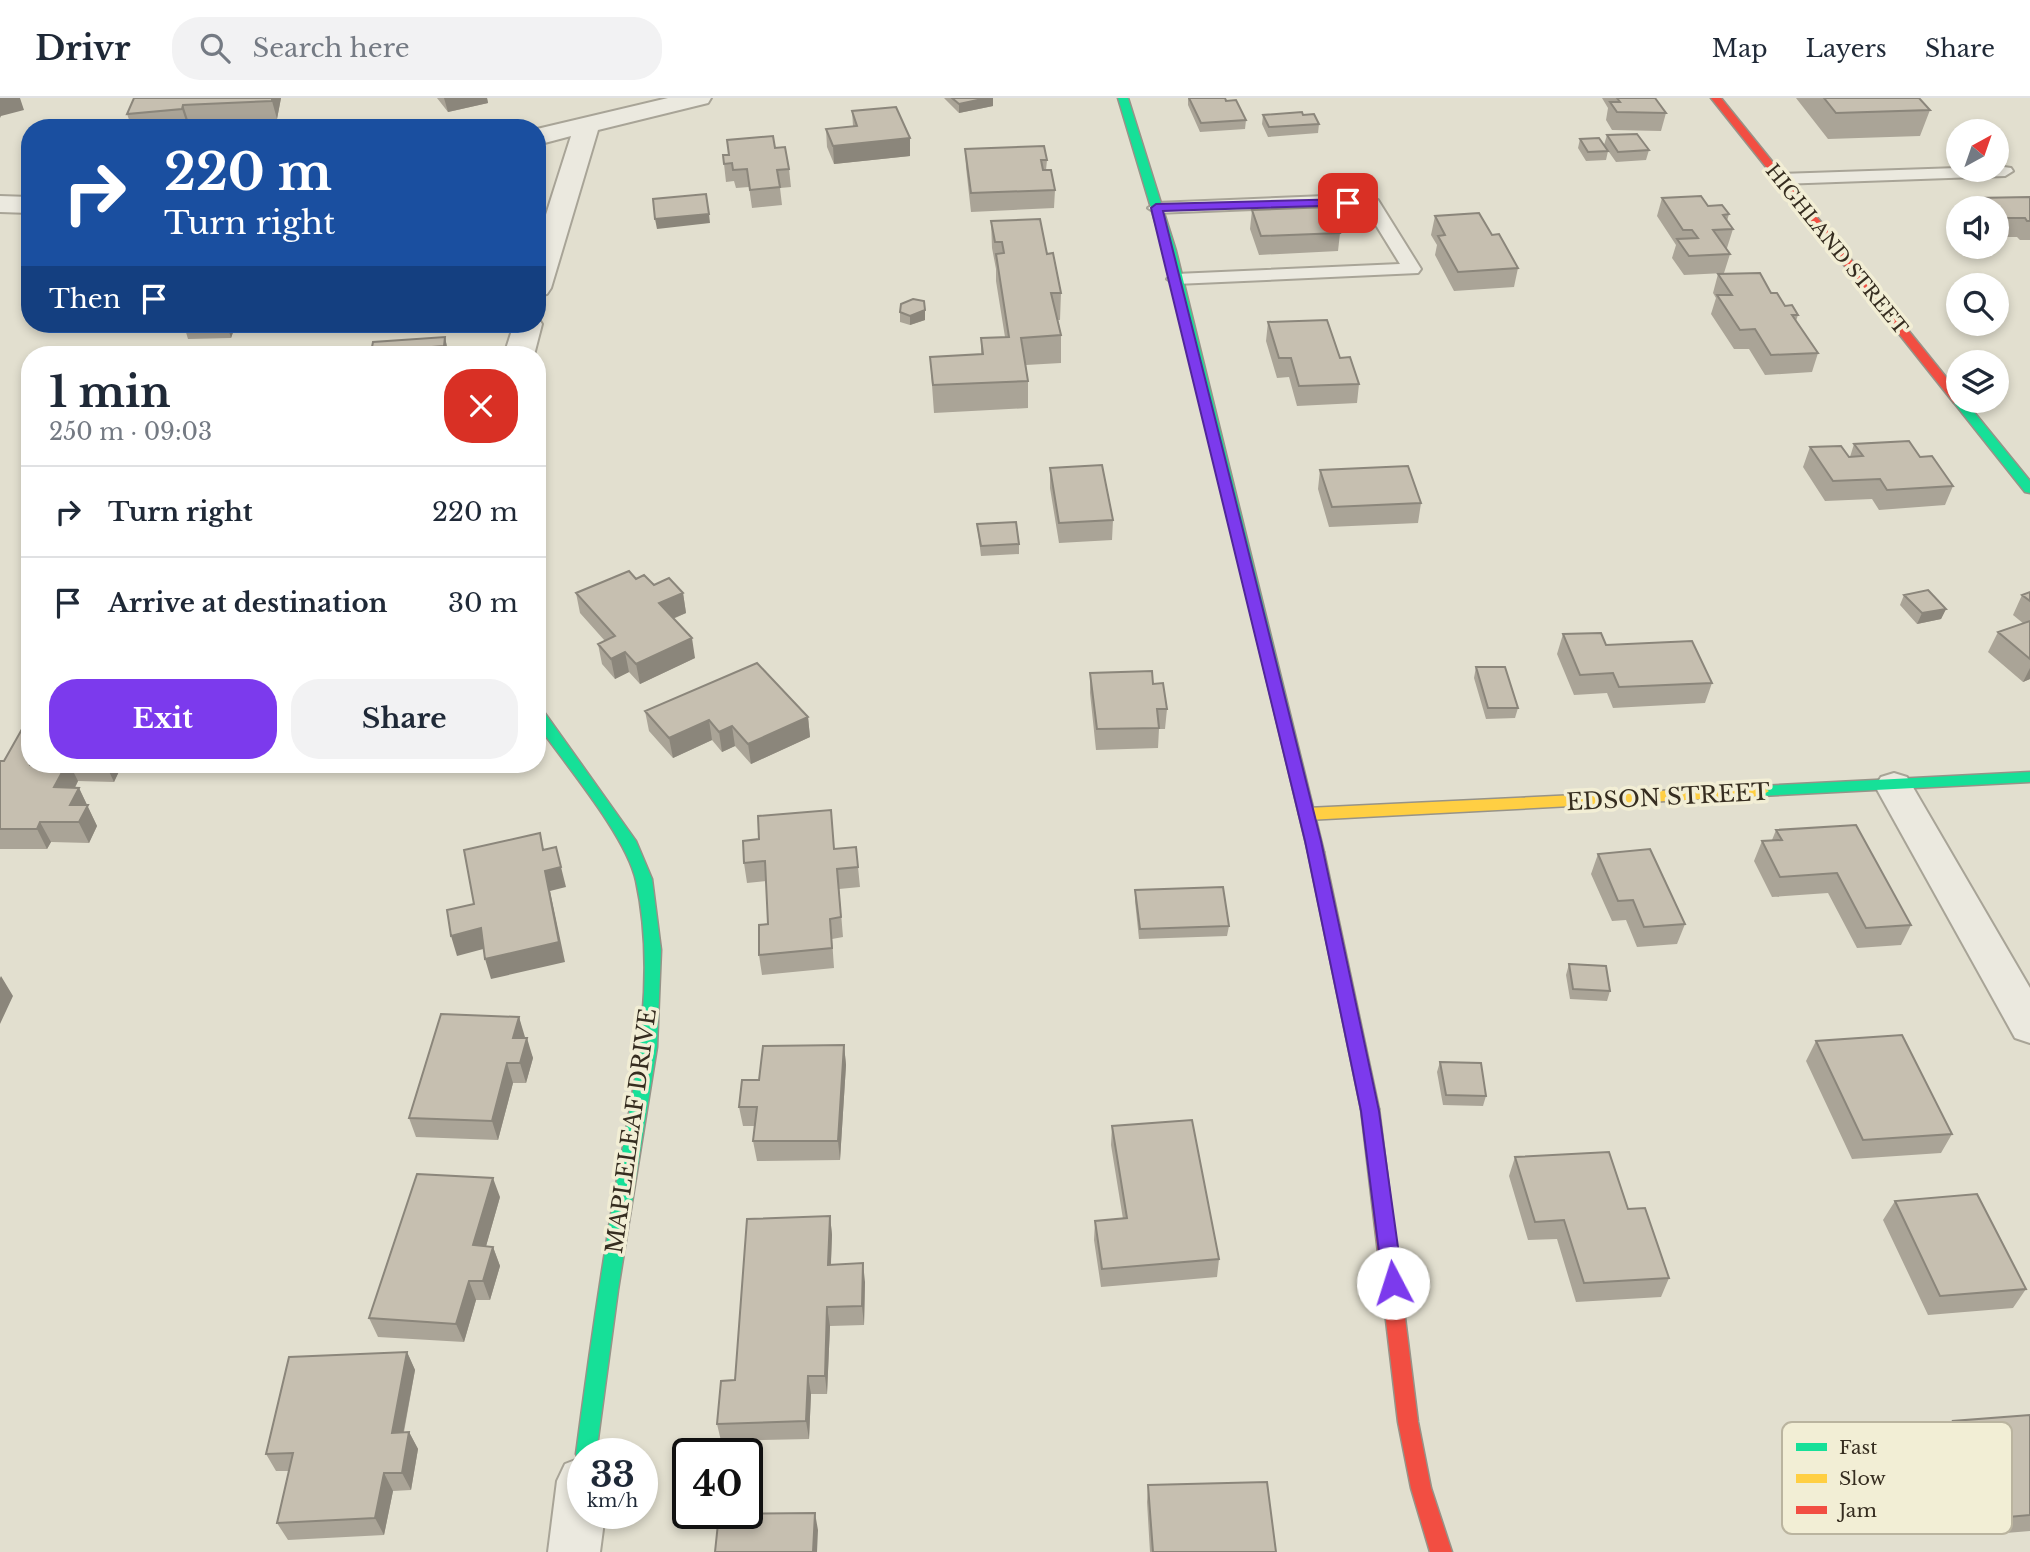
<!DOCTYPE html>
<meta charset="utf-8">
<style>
:root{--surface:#fff;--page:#f2f2f3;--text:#1f2937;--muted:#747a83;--line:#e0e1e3;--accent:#7c3aed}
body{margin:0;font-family:"Libre Baskerville",serif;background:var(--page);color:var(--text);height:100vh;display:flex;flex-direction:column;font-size:26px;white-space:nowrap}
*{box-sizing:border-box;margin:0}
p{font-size:23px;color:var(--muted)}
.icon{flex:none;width:38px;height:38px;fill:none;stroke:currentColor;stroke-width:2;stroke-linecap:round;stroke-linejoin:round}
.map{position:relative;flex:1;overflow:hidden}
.panel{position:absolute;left:21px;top:248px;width:525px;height:427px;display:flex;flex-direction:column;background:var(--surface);border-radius:28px;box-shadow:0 4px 10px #0003}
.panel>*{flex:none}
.top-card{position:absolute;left:21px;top:21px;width:525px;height:214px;border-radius:28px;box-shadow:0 4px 10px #0003;background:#1a4fa0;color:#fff;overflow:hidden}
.needle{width:46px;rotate:40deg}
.fabs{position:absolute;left:1946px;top:21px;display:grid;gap:14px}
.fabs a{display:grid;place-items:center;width:63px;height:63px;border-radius:50%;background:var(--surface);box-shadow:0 4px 10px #0003;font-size:35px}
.speed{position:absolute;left:567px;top:1340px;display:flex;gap:14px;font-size:35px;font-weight:700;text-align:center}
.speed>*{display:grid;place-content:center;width:91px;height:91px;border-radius:50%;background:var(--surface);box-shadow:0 4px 10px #0003;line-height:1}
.speed small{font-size:18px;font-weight:400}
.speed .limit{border:4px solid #111;border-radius:10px;background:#fff;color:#111}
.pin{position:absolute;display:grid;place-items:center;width:60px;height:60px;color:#fff;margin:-30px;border-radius:14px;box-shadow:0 4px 10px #0006}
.me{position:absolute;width:77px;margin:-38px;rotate:355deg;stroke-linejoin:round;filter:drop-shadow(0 0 5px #0008)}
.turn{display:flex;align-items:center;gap:24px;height:147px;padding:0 28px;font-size:32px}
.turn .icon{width:91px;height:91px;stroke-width:2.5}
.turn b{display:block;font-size:49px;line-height:60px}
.then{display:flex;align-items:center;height:66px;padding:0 28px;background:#0003;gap:14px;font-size:26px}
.round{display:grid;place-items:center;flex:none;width:74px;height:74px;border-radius:28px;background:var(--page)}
.head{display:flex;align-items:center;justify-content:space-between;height:119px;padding:0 28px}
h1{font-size:42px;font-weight:700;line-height:52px}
.action{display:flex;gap:14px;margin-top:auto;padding:14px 28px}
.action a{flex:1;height:80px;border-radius:28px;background:var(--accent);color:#fff;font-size:28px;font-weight:700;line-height:80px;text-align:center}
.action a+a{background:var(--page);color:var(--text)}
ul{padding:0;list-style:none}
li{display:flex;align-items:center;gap:21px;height:91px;padding:0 28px;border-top:2px solid var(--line)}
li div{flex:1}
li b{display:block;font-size:26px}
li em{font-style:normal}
header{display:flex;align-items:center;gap:42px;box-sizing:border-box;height:98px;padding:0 35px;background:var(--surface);border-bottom:2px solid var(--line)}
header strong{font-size:33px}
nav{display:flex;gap:38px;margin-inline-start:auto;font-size:24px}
.search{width:490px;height:63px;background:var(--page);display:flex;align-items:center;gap:18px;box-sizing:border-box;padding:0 24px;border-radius:28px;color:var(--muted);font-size:26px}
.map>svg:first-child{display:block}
</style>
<header>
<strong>Drivr</strong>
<div class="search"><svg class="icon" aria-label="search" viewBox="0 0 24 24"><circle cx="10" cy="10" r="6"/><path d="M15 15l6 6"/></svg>Search here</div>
<nav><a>Map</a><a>Layers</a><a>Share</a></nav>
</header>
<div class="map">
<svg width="2030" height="1454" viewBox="0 0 2030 1454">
<rect width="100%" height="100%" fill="#e2dfcf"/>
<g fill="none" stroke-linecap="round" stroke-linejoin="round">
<!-- lane casing -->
<g stroke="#a8a497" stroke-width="4">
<path id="lane" d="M1997,68L2011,70L2013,73L2005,78L1780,86L1772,81L1780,76L1958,70L1997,72Z
M1325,98L1378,102L1421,171L1418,175L1176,186L1167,181L1176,176L1400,166L1366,111L1325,108L1156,115L1148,110L1156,105Z"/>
</g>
<!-- street casing -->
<g stroke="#a8a497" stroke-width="4">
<path id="street" d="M668,0H711L708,5L598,32L551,190L547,196L537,198V145L571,38L537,47V31Z
M0,98L30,99V115L0,114Z
M538,220L542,226L534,257H504L514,226H537Z
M1894,675L1907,679L2030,890V945L2015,940L1875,688L1881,679Z
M583,1359V1416H605L600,1454H548L557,1383L565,1366Z"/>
</g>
<!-- fast casing -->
<g stroke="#979388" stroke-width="3">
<path id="fast" d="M1118,0H1128L1176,153L1324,754L1316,760L1308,754L1164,153Z
M1958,299V303H1965L2030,383V395L2025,394L1955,306L1953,303Z
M537,610L542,611L636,743L652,781L661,852L657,949L618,1192L596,1356H583V1365L579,1363L576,1356C587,1272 599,1188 613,1104C631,1000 659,888 636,783C627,739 565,666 537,626Z
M2030,674V684L1761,698L1753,693L1761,688Z"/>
</g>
<!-- slow casing -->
<g stroke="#979388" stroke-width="3">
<path id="slow" d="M1761,688L1769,693L1761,698L1307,722L1299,716L1307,710Z
M1316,748L1324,754L1379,1011L1376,1016L1370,1018L1364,1016L1361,1011L1308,754Z"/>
</g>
<!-- jam casing -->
<g stroke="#979388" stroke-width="3">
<path id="jam" d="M1711,0H1721L1958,294V303H1964L1962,305H1954Z
M1370,1004L1376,1006L1379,1011L1418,1324L1431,1390L1452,1454H1430L1411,1390L1398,1324L1361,1011L1364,1006Z"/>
</g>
<!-- lane -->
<use href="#lane" fill="#ebe9df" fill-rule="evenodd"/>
<!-- street -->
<use href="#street" fill="#ebe9df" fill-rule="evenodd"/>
<!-- fast -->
<use href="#fast" fill="#16e098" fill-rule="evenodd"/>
<!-- slow -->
<use href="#slow" fill="#ffcf43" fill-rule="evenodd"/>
<!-- jam -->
<use href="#jam" fill="#f24e42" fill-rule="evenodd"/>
</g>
<!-- wall -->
<path fill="#aaa497" d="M134,0H281L277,21L189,25L188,29L182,30H132L127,16Z
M437,0H487L488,5L448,14Z
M944,0H993V8L959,15Z
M1188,0H1225L1246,22L1245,31L1200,34L1188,7Z
M1602,0H1655L1666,15L1661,33L1612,32L1606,22L1608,10Z
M1796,0H1919L1930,12L1920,38L1828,41Z
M852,13L910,58L834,66L827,49L826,31L853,28Z
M1263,17H1303L1319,26L1318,35L1268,39L1262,26Z
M1607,37L1649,52L1646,62L1616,64L1604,47Z
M1580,41L1608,53L1606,62L1586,63L1578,50Z
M775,50L789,71L791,89L780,90L782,107L752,110L749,89L736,90L734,83L726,84L723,57Z
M965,51L1047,62L1046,72L1055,92L1054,110L971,114L966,69Z
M2030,99V142H2020L2017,139H1997V110H1971L1975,100Z
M1662,100L1708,108L1729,116L1727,123L1733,131L1727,150H1726L1730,156L1724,175L1684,177L1672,160L1676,147L1657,118Z
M1252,112L1340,135L1338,153L1259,157L1250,131Z
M1435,118L1492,137L1518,170L1514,189L1454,193L1435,157L1437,147L1431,137Z
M991,123L1047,156L1061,195L1060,222H1058L1061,237V265L1026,267L1028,283V310L934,315L930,259L981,256V240L1005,239L996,183V171L992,150Z
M1718,176L1785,208L1798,217L1796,223L1818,255L1812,274L1765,277L1749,251H1734L1711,216L1716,200L1713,195Z
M900,214L925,222L910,227L900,224Z
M1268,224L1340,260L1359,286L1357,305L1297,308L1289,279L1277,280L1266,243Z
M236,226L231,240L188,241L185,231Z
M445,239L447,249V257H372L371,254Z
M1854,346L1920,359L1953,388L1945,407L1879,412L1872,401L1825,403L1803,369L1810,349L1850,359Z
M1050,370L1113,422L1112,442L1059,445L1050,390Z
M1320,372L1421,405L1418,425L1329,429L1318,391Z
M977,426L1019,446V456L981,458Z
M636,481L683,495L686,515L673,521L695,560L640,586L629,574L615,581L602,566L598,546L605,543L580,515L576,495Z
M2030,494V581L2023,584L1988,554L1998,534L2024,526L2013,517L2022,497Z
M1904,497L1946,511L1941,521L1917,526L1900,507Z
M1563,536L1606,547L1712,585L1705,605L1613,610L1607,595L1574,597L1557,556Z
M1476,569L1518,610L1515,620L1486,621L1474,580Z
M1090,575L1153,586L1167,611L1165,631H1159L1158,650L1096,652L1090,595Z
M645,613L808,619L810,639L751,666L735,648L722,654L712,642L673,660L649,633Z
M0,663L30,667H122L114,684L78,683L75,690H79L97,728L89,745L51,744L47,751H0Z
M1776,732L1911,827L1901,847L1857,850L1828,795L1772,799L1754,763L1762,743L1772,742Z
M856,749L860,789L839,791L843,839L832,841L834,870L762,877L759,857L768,826L766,783L747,785L744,765L835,751Z
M1598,756L1685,826L1677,846L1637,849L1626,822L1612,823L1591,776Z
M1135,792L1229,828L1227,838L1139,841L1135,803Z
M1569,866L1610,893L1607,903L1570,901L1566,877Z
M519,919L524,940L533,960L526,985H513L498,1042L416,1039L409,1020Z
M1816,943L1952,1036L1941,1055L1852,1061L1806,963Z
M844,947L846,967L840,1062L757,1063L753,1043L755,1028H743L739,1009L759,982Z
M1440,964L1486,998L1483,1008L1443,1007L1437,974Z
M1112,1028L1219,1161L1217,1179L1101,1189L1094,1142L1095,1123L1123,1121L1111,1047Z
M1515,1059L1628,1111L1669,1180L1661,1199L1576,1204L1557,1141L1528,1142L1509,1078Z
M500,1099L486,1148L493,1149L500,1168L490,1202H476L464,1244L378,1239L369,1220Z
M1895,1103L2026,1191L2013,1210L1928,1217L1883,1122Z
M830,1118L832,1137L831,1166L865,1184L864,1227L830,1228L827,1296H811L809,1341L721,1343L717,1326L735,1282Z
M407,1254L415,1272L404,1334H409L418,1351L411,1392L393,1393L384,1437L288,1442L277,1425L289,1373H276L266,1356Z
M2030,1317V1433L1982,1437L1939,1340L1953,1323Z
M1148,1387L1276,1454H1150L1147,1404Z"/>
<!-- shaded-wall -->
<path fill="#8b867b" d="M0,0H20L24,12L1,18L0,20Z
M272,0H281L277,21L272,3Z
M444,0H487L488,5L448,14Z
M987,0H993V8L959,15V6Z
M183,7L189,25L188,29L182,11Z
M910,40V58L834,66L833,48Z
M709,116L710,125L657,131L655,121Z
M925,212V222L910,227V218Z
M229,226H236L231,240L228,230Z
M445,239L447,249L446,257L444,248Z
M683,495L686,515L662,525L659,505Z
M1946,511L1941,521L1917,526L1922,515Z
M692,540L695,560L640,586L636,566Z
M625,554L629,574L615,581L611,561Z
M2030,570V581L2023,584Z
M808,619L810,639L751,666L748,646Z
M709,622L712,642L673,660L669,640Z
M732,628L735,648L722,654L719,634Z
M66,667H70L78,683L65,709L54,689Z
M106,667H122L114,684Z
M79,690L97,728L89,745L70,707Z
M40,724L51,744L47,751L37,731Z
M561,769L566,789L550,793L565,864L491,881L485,861L545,773Z
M481,830L487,850L457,858L451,838Z
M1,878L13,898L0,926V880Z
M519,919L525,939L519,959L513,940Z
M527,940L533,960L526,985L520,965Z
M844,947L846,967L840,1062L838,1043Z
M507,965L513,985L498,1042L492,1023Z
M493,1080L500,1099L481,1166L473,1147Z
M830,1118L832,1137L830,1185L828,1167Z
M493,1149L500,1168L490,1202L483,1183Z
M863,1165L865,1184L864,1227L862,1208Z
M469,1183L476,1202L464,1244L456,1226Z
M827,1209L830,1228L827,1296L825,1278Z
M407,1254L415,1272L400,1352L392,1335Z
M808,1278L811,1296L809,1341L806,1323Z
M409,1334L418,1351L411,1392L402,1375Z
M384,1375L393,1393L384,1437L375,1420Z
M815,1415L818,1432L817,1454H813Z"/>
<!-- building -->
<path fill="#c6bfb0" stroke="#8b867b" stroke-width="2" d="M134,0H272V3L183,7L182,11L127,16Z
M952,0H987L959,6Z
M1189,0H1225L1226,3L1236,2L1246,22L1201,25Z
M1617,0H1655L1666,15L1617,14L1610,4H1620Z
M1824,0H1919L1930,12L1836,15Z
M896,9L910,40L833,48L826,31L857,28L852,13Z
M1302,14L1303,17L1314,16L1319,26L1269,29L1263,17Z
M1637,36L1649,52L1618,54L1607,37Z
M773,38L775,50L785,49L789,71L777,72L780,89L750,92L747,71L733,72L732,65L724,66L723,57H729L727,42Z
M1599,40L1608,53L1588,54L1580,41Z
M1044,48L1047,62H1041L1043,72H1051L1055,92L971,95L965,51Z
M706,96L709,116L655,121L653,101Z
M1701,98L1708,108L1722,107L1729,116L1723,117L1733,131L1713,132L1730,156L1689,158L1677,141L1698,140L1692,132H1683L1662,100Z
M2030,99V123H2027L2025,120H1997V110H1983L1975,100Z
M1330,109L1340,135L1261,138L1252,112Z
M1479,115L1492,137L1499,136L1518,170L1458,174L1438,138L1445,137L1435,118Z
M1040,121L1047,156L1053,155L1061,195H1051L1061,237L1021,240L1028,283L933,287L930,259L983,256L981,240L1009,239L996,156L1004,155L1002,144H995L991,123Z
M1760,175L1771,195H1777L1785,208L1792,207L1798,217H1792L1818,255L1771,257L1755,231L1740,232L1717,197H1732L1718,176Z
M913,201L924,203L925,212L910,218L900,214L901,206Z
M1327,222L1340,260L1350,259L1359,286L1299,288L1291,260H1279L1268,224Z
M187,226H229L228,230L185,231Z
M445,239L444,248L371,254L373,244Z
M1909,343L1920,359L1932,358L1953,388L1887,392L1880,381L1833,383L1810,349L1841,348L1849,359L1863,358L1854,346Z
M1102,367L1113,422L1059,425L1050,370Z
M1408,368L1421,405L1332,409L1320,372Z
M1016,424L1019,446L981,448L977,426Z
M629,473L636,481L644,477L654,487L669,480L683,495L659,505L692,540L636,566L625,554L611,561L598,546L615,538L576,495Z
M1928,492L1946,511L1922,515L1904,497Z
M2030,494V503L2022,497Z
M2030,523V561L1998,534Z
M1601,535L1606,547L1692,543L1712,585L1619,589L1613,575L1580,577L1563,536Z
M757,565L808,619L748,646L732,628L719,634L709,622L669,640L645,613Z
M1476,569H1505L1518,610H1488Z
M1152,573L1153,586L1163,585L1167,611H1157L1159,630L1097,631L1090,575Z
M26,624H30V667H66L54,689L79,690L70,707H88L79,724H40L37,731H0V663H4Z
M831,712L834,751L856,749L858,769L837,771L841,819L830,821L832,850L759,857V827L768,826L765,763L744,765L743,743L759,741L758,718Z
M1856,727L1911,827L1866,830L1837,775L1780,779L1762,743L1782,742L1776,732Z
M540,735L543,752L556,749L561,769L545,773L559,844L485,861L481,830L451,838L447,812L474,806L464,752Z
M1650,751L1685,826L1644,829L1633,802L1618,803L1598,756Z
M1223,789L1229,828L1140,831L1135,792Z
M1569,866L1606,868L1610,893L1573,891Z
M441,916L519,919L513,940H527L520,965H507L492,1023L409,1020Z
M1902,937L1952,1036L1863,1042L1816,943Z
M844,947L838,1043H753L757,1009H739L742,982H759L763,948Z
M1440,964L1481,965L1486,998L1446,997Z
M1192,1022L1219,1161L1102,1171L1095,1123L1127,1120L1112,1028Z
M1609,1054L1628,1111L1645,1110L1669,1180L1584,1185L1564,1122L1535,1124L1515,1059Z
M417,1076L493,1080L473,1147L493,1149L483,1183H469L456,1226L369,1220Z
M1977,1096L2026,1191L1940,1198L1895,1103Z
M830,1118L828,1167L863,1165L862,1208L827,1209L825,1278H808L806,1323L717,1326L721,1283L735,1282L747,1121Z
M407,1254L392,1335L409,1334L402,1375H384L375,1420L277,1425L293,1355L266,1356L289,1259Z
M2030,1317V1417L1997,1420L1953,1323Z
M1267,1384L1276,1454H1153L1148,1387Z
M815,1415L813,1454H715L719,1416Z"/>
<!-- route -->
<path fill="#7c3aed" stroke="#51269a" stroke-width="2" d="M1348,101L1354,105L1352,107L1163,113L1321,743L1379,1013L1403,1185L1400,1191L1393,1193L1386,1191L1383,1185L1361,1013L1305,743L1151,110L1156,106Z"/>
<g text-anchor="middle" stroke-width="7" stroke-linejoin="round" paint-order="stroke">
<!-- far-street labels -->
<g font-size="19" fill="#362d20" stroke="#f2eed5">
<text transform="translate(1837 151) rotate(51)" y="7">HIGHLAND STREET</text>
</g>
<!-- street labels -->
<g font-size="23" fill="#362d20" stroke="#f2eed5">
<text transform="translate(1668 699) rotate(-3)" y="8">EDSON STREET</text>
<text transform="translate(631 1033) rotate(-82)" y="8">MAPLELEAF DRIVE</text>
</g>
</g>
<!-- legend -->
<rect x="1782" y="1324" width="230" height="112" rx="10" fill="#f2eed5" stroke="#bab49f" stroke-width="2"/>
<rect x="1796" y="1345" width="31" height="8" fill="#16e098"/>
<rect x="1796" y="1376" width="31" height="9" fill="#ffcf43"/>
<rect x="1796" y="1408" width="31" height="8" fill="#f24e42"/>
<g font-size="19" fill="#362d20">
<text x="1839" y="1356">Fast</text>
<text x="1839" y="1387">Slow</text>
<text x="1839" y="1419">Jam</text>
</g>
</svg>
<div class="fabs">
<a><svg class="needle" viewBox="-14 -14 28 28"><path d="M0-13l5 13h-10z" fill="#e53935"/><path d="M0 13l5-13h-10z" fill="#747a83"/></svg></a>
<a><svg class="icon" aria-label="sound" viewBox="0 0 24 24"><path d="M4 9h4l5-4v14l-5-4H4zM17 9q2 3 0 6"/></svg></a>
<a><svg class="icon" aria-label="search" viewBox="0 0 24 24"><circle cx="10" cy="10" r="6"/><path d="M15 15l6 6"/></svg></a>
<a><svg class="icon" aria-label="layers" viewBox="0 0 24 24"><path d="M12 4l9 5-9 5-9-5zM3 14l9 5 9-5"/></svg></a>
</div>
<div class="speed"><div>33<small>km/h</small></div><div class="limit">40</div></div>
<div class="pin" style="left:1348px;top:105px;background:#d93025"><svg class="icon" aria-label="arrive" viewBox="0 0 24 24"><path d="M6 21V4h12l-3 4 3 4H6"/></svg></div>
<svg class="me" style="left:1393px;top:1185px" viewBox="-20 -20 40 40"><circle r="19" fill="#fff"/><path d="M0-13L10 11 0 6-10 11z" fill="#7c3aed"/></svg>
<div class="top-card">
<div class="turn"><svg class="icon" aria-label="right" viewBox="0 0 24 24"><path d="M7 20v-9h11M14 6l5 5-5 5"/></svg><div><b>220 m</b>Turn right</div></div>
<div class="then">Then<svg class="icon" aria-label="arrive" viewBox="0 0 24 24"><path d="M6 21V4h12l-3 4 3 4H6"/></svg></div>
</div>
<section class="panel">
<div class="head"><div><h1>1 min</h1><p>250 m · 09:03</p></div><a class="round" style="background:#d93025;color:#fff"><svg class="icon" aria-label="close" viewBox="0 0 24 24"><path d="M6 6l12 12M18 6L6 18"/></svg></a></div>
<ul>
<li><svg class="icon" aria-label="right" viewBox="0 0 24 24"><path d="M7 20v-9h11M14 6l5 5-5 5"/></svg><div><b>Turn right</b></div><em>220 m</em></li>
<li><svg class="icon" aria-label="arrive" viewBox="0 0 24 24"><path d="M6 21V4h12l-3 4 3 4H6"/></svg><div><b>Arrive at destination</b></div><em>30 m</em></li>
</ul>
<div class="action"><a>Exit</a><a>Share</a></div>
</section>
</div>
